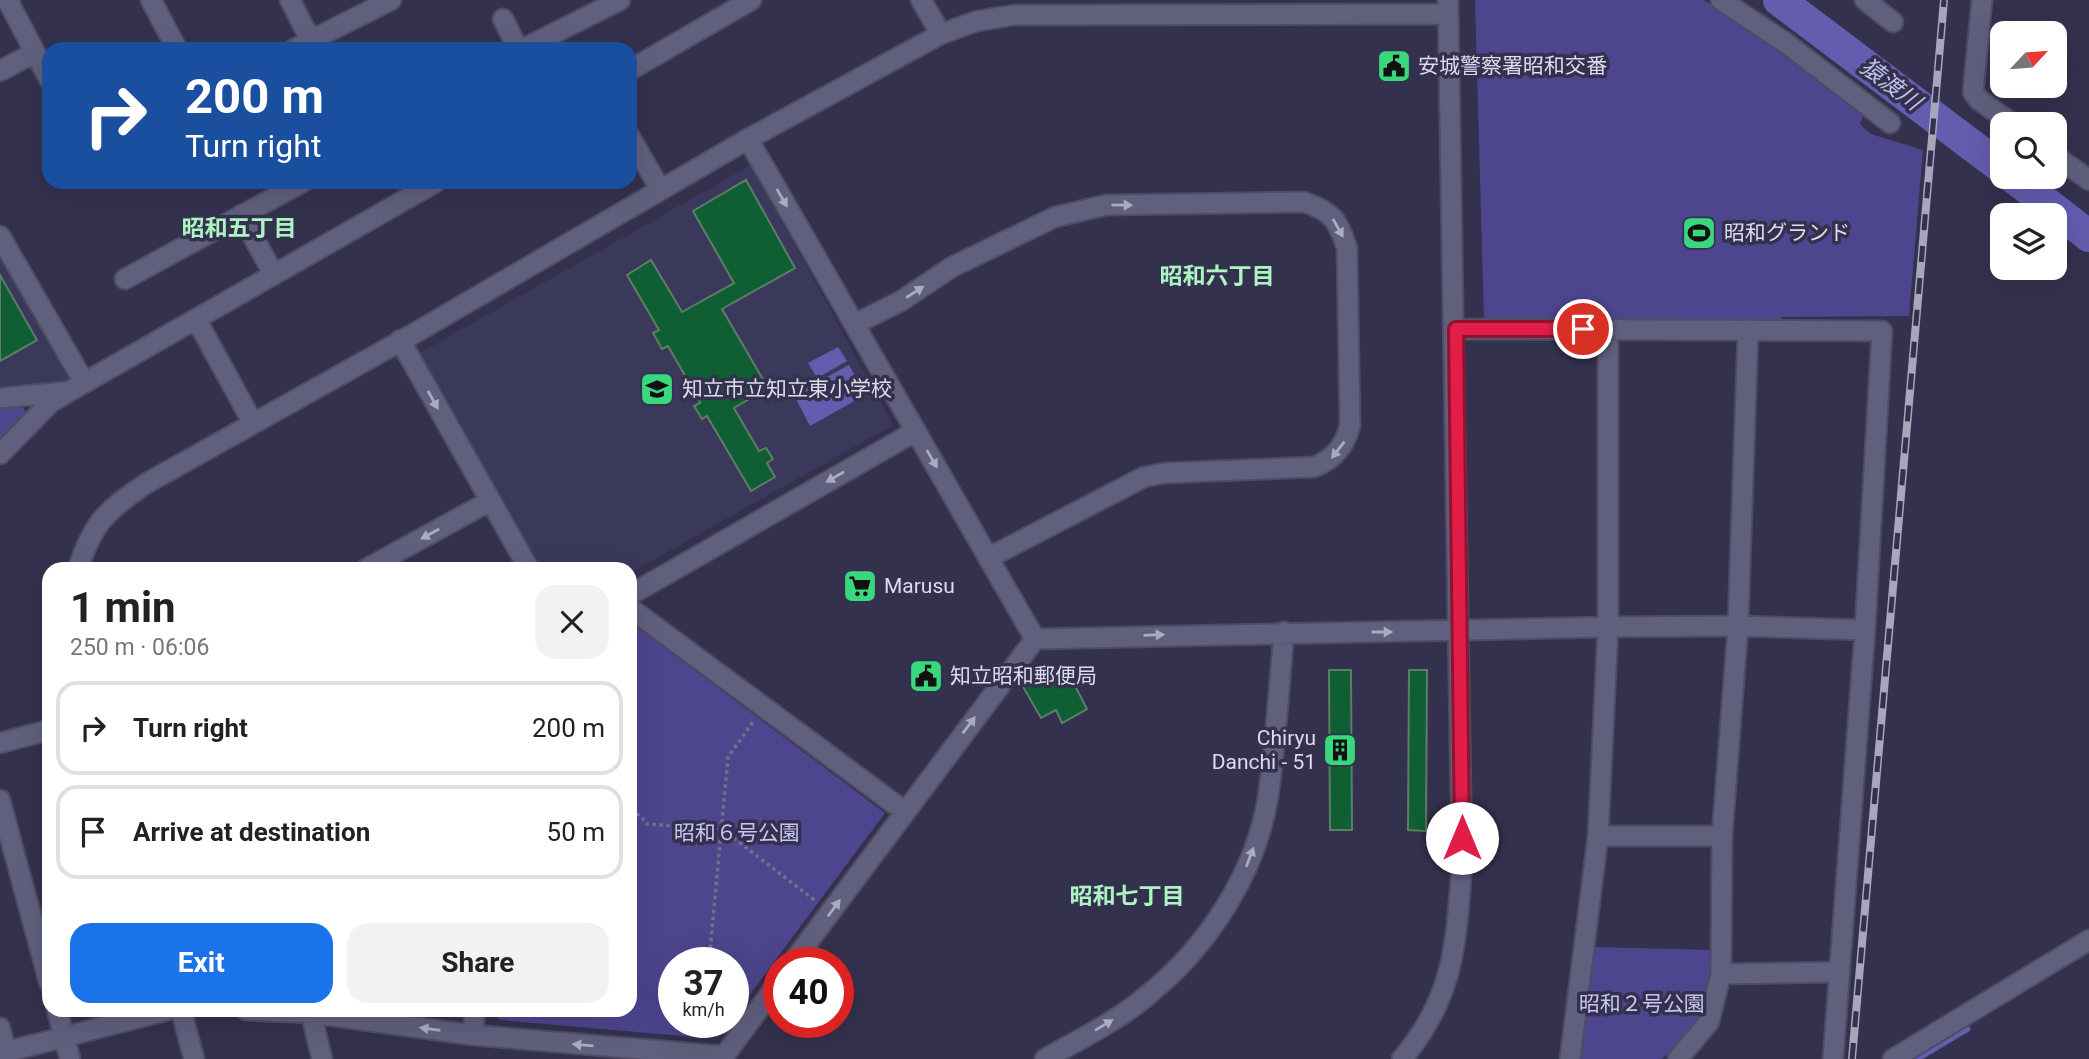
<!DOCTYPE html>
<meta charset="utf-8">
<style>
:root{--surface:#fff;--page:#f2f2f2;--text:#222;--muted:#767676;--line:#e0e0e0;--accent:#1a73e8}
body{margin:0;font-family:Roboto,"Noto Sans JP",sans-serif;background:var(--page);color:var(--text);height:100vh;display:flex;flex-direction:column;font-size:26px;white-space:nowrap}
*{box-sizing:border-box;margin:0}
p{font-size:23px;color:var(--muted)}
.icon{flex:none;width:38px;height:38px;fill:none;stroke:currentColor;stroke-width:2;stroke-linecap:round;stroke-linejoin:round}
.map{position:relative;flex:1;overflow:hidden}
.details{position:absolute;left:42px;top:562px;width:595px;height:455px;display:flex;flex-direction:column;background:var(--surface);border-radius:21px;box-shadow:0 7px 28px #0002}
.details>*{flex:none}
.guide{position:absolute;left:42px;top:42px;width:595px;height:147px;border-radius:21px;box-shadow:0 7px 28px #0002;background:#1a4fa0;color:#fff;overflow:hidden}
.needle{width:46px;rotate:64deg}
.buttons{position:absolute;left:1990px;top:21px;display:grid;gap:14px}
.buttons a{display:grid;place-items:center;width:77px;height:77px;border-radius:14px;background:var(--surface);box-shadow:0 7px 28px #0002;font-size:35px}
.speed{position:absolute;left:658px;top:947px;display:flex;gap:14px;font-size:35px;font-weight:700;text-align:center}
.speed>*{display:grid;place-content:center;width:91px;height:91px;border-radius:50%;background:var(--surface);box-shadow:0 7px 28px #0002;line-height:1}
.speed small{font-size:18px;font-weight:400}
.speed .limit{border:10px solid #d22;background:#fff;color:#111}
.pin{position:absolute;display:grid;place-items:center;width:60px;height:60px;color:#fff;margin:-30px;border:4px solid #fff;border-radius:50%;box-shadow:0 2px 7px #0007}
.me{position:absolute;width:77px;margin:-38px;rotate:0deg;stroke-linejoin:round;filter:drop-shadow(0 0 5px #0008)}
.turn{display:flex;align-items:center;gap:24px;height:147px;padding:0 28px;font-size:32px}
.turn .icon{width:91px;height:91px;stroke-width:2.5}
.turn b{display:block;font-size:49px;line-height:60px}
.round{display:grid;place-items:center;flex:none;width:74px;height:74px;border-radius:21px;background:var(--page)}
.headline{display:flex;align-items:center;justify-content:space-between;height:119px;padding:0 28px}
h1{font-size:42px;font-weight:700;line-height:52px}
.action{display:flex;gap:14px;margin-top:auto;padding:14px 28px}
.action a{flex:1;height:80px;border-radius:21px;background:var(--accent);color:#fff;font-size:28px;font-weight:700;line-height:80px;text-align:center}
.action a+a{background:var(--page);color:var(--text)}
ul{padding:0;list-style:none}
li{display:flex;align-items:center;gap:21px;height:94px;margin:0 14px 10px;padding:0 14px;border:4px solid var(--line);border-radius:21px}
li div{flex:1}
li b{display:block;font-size:26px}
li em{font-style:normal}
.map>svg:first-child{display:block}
</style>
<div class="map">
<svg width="2089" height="1059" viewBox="0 0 2089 1059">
<rect width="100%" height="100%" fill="#33314d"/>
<!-- built -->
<path fill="#3b395b" d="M751,165L893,425L630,573V569H542L420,353Z
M0,250L70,376L69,383L0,393Z"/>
<!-- green -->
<path fill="#4d458d" d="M1475,0H1703L1739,20L1865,111L1860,124L1871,134L1923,150L1909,316L1782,317L1779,330L1484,318Z
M21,403L26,413L0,441V404Z
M630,622L885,813L733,1017V962H674V1022H729L725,1029L695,1037L500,1020L492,1010H630Z
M1593,947L1713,950C1709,995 1705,1034 1661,1059H1577Z"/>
<!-- water -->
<path fill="#645caf" d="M838,347L847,361L817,378L808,363Z
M849,365L865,395L810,426L794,395Z"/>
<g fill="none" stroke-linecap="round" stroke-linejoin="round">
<!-- stream -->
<path stroke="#645caf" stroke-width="5" d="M1918,1059L1968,1029"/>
<!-- river -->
<path stroke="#645caf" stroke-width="32" d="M1779,0L2002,168
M2013,177L2089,236"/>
</g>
<!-- building -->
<path fill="#105f34" stroke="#5e7d67" stroke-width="2" d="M746,180L795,268L722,309L768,388L734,408L759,451L766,448L773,459L767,463L775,477L751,491L707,416L702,419L694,406L700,403L699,400L668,346L662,349L653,333L659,330L627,275L651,260L682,312L734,283L693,211Z
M0,275L37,340L0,361Z
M1043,667L1046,673L1052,670L1055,676L1067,670L1087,709L1062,723L1056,710L1041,718L1022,685L1033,679L1030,674Z
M1329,670H1351L1352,830H1330Z
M1409,670H1427L1426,831L1408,830Z"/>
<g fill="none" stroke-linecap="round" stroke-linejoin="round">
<!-- minor casing -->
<g stroke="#4d4c63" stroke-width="23">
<path id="minor" d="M10,0L8,1L49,79
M151,0L177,49
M290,0L311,41
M921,0L941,34
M1721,0L1786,43L1890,123
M1865,0L1893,22
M1982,0L1973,92L1979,100L2013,124
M503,19L518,49
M294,49L391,0
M523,49L620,0
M630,70L751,0
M0,71L34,53
M630,137L660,189
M748,139L1035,639
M2054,155L2089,180
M241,215L273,273
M0,236L84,382
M125,279L303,182
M196,319L253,423
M855,324L901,301L952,267L1055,217L1106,205L1304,202C1333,212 1337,219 1347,248L1350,426C1344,447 1334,459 1314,467L1165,473L1144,477L988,558
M1456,329L1882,331L1865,630L1833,1059
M400,340L529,569
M0,398L64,392
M0,454L51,402L68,392L436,182
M78,569C93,522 107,510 147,483L408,337L748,139L941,34L977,21L1014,15L1448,14
M366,569L490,501
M630,595L916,431
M630,608L904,811
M0,743L49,730
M0,800L49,982
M1598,836H1722
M793,962L1035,639L1608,627L1738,626L1865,630
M1721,974L1840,972
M57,1010L70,1059
M181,1010L194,1059
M246,1010L311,1013L473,1035L475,1010
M311,1013L322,1059
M0,1028L8,1059
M473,1035L724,1056
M6,1052L168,1010
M724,1056L779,982
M1045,1059C1080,1039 1118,1021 1149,994C1208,946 1256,873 1268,797C1276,742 1279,686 1284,632
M1402,1059C1455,996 1456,943 1462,864L1448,0
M1570,1059L1598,836L1608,627V329
M1678,1059L1709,1022L1721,974L1722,836L1738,626L1748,330
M1893,1059L2089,940"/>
</g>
<!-- path -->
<path stroke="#717088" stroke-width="3.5" stroke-dasharray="3.5 3.5" stroke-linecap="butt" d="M630,811L641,816L646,824L723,830L817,902
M709,962L728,757L753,722
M702,1037L703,1022"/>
<!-- minor -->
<use href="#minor" stroke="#605f7e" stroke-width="19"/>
<!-- rail casing -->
<g stroke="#a7a6bb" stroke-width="8">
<path id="rail" d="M1852,1059L1944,0"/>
</g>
<!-- rail -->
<use href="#rail" stroke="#33314d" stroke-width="5" stroke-dasharray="16" stroke-linecap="butt"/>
</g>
<!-- one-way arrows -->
<defs><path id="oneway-solid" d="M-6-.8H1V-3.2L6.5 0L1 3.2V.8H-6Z" transform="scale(1.75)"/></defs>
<g fill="#aaaac1">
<use href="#oneway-solid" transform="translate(782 198) rotate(60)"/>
<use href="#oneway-solid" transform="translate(1122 205) rotate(1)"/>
<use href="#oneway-solid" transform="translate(1338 228) rotate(61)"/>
<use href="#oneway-solid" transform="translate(915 292) rotate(-33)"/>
<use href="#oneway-solid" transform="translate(433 400) rotate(61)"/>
<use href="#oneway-solid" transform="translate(1338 450) rotate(128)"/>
<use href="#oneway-solid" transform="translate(932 459) rotate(60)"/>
<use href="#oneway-solid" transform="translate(835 477) rotate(150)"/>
<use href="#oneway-solid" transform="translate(430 534) rotate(151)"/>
<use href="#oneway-solid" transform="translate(1382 632)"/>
<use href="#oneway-solid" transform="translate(1154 635) rotate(-2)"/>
<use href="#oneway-solid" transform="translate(969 725) rotate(-53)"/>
<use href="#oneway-solid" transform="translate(1250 857) rotate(-69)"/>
<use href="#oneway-solid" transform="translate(834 908) rotate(-54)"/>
<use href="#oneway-solid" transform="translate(1104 1025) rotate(-31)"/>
<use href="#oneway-solid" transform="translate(430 1029) rotate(-172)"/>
<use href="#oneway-solid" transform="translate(583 1045) rotate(-175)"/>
</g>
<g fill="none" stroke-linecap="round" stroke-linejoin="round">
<!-- route casing -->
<g stroke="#92132f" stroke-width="18">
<path id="route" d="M1462,838L1456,329H1583"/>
</g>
<!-- route -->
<use href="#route" stroke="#e11d48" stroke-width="12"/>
</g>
<!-- icons -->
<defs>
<g id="civic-square" transform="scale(1.75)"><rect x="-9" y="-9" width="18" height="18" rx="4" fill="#39d87f" stroke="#33314d"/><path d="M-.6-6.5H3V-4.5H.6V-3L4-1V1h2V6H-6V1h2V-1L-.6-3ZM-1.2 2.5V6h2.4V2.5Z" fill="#111"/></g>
<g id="stadium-square" transform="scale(1.75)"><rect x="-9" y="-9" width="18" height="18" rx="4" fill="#39d87f" stroke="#33314d"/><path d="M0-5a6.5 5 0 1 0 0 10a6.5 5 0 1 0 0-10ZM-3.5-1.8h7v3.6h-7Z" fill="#111"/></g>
<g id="school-square" transform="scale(1.75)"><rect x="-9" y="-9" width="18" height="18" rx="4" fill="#39d87f" stroke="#33314d"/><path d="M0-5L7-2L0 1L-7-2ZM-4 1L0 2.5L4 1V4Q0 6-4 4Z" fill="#111"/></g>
<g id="supermarket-square" transform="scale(1.75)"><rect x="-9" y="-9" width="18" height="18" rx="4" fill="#39d87f" stroke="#33314d"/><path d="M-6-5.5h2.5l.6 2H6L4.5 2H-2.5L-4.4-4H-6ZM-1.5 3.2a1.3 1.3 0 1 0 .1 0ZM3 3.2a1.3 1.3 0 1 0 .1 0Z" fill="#111"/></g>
<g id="building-square" transform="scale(1.75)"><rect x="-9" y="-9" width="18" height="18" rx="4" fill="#39d87f" stroke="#33314d"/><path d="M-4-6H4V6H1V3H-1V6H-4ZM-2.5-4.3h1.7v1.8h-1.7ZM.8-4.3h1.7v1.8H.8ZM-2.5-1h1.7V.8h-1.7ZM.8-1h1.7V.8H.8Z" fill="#111"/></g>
</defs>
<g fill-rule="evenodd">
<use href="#civic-square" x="1394" y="66"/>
<use href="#stadium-square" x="1699" y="233"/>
<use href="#school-square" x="657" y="389"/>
<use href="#supermarket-square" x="860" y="586"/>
<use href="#civic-square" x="926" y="676"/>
<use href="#building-square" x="1340" y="750"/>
</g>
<g text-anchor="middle" stroke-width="7" stroke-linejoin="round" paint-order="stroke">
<!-- poi labels -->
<g font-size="21" fill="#dcdcee" stroke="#33314d" text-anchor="start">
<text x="1418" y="73">安城警察署昭和交番</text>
<text x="1724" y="240">昭和グランド</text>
<text x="682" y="396">知立市立知立東小学校</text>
<text x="884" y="593">Marusu</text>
<text x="950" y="683">知立昭和郵便局</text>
<text x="1316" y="745" text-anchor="end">Chiryu<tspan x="1316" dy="24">Danchi - 51</tspan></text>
</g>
<!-- park labels -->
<g font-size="21" fill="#c7c6f3" stroke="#33314d">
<text x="737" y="840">昭和６号公園</text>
<text x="1642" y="1011">昭和２号公園</text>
</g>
<!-- water labels -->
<g font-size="23" font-style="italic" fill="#c2c1ee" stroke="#33314d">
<text transform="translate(1891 84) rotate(37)" y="8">猿渡川</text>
</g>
<!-- neighbourhood labels -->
<g font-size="23" font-weight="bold" fill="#acf4c2" stroke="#33314d">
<text x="239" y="236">昭和五丁目</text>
<text x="1217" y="284">昭和六丁目</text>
<text x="1127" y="904">昭和七丁目</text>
</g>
</g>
</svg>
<div class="buttons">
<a><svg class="needle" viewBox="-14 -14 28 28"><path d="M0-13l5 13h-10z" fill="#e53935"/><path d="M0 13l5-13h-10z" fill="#767676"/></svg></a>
<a><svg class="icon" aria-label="search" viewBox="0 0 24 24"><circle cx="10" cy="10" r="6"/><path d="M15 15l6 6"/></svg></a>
<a><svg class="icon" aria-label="layers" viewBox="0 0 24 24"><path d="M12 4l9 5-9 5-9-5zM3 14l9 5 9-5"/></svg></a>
</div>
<div class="speed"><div>37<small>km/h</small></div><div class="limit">40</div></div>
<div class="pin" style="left:1583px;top:329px;background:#d93025"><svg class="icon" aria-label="arrive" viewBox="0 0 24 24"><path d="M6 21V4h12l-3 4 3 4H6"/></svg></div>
<svg class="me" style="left:1462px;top:838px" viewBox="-20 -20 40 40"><circle r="19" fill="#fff"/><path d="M0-13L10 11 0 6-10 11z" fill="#e11d48"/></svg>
<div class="guide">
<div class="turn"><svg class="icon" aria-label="right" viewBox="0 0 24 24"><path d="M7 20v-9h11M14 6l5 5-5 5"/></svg><div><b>200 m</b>Turn right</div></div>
</div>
<section class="details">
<div class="headline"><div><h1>1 min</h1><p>250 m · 06:06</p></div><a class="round"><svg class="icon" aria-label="close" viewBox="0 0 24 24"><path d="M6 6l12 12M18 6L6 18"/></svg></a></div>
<ul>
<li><svg class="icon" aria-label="right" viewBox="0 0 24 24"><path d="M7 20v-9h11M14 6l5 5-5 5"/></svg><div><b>Turn right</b></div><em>200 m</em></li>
<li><svg class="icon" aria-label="arrive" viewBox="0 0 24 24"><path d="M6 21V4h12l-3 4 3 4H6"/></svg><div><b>Arrive at destination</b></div><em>50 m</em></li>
</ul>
<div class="action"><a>Exit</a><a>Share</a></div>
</section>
</div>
